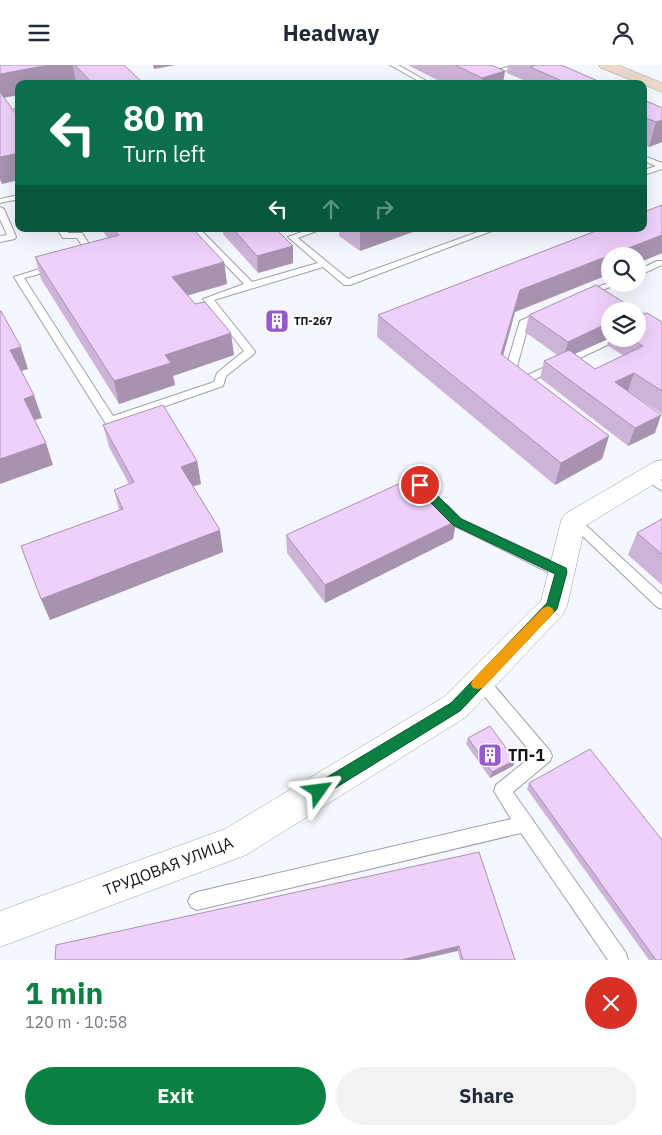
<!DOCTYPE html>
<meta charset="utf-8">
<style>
:root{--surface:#fff;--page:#f2f2f3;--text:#1f2937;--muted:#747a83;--accent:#0b8043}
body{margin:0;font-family:"IBM Plex Sans",sans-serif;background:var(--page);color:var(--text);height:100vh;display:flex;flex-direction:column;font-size:19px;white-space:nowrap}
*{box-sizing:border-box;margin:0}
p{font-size:16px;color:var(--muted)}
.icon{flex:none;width:28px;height:28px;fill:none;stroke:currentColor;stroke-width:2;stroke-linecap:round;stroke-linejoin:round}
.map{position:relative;height:895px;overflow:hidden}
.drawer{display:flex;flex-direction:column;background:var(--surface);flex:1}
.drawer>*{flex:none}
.banner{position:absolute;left:15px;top:15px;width:632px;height:152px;border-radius:10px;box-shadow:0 5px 20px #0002;background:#0b6e4f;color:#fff;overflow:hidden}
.controls{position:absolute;left:601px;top:182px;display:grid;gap:10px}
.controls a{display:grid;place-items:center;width:45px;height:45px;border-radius:50%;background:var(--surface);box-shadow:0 5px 20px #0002;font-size:25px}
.pin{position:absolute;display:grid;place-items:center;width:42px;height:42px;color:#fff;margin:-21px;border:2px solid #fff;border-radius:50%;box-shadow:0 1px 5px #0007}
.me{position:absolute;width:55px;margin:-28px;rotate:59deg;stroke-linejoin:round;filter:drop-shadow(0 0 4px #0008)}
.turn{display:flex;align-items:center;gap:18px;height:105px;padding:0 25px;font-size:22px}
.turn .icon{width:65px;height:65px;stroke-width:2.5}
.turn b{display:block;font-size:35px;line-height:42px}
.lanes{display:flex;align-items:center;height:48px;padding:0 25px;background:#0003;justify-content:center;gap:25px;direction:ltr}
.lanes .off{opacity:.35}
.round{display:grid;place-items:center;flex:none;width:52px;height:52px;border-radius:26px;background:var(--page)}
.overview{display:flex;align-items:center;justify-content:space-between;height:85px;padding:0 25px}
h1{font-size:30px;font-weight:700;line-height:38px;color:var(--accent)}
.button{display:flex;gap:10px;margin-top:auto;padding:10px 25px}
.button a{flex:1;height:58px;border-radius:30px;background:var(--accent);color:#fff;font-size:20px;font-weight:700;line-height:58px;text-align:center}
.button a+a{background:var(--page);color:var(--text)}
header{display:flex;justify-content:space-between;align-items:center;height:65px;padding:0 25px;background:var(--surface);font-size:22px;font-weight:700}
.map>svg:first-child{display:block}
</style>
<header><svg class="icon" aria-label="menu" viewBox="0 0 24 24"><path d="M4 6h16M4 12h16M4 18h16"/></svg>Headway<svg class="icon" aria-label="person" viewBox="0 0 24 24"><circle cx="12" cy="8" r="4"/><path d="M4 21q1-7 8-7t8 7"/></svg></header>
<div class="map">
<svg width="662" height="895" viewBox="0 0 662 895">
<rect width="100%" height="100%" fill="#f5f7fe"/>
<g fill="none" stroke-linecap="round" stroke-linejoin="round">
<!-- service casing -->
<g stroke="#9da0ab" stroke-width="2">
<path id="service" d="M390,0H398L432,19H424Z
M514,0H524L487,11L484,9Z
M644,91L662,98V104L644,110V105L656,101L644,96Z
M19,130V134L0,138V134Z
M0,142L4,144L16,172L15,174L0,177V171L7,170L0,154Z
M57,164H65L68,168H82L97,191L96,193H90L77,173H63Z
M191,164H200L252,217L318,198L288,172L310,164H322L298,173L348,214L486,164H497L350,220H344L323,202L214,235L254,285L255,287L254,289L226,311L223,321L114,359H106L14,212L52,200H58V204L24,213L113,351L214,317L217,308L244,286L203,234L244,219Z
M657,196H662V200L638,211V205Z
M610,217V219H617L598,227L593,224Z
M542,246L545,247V251L529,258L516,305L523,312L610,273L620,274L527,318H519L518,315L505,306L520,256Z
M637,246L641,247L662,260V267L638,253Z
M648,407L662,416V426L644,414L642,411L644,408Z
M443,438L447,440L461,454L566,503L568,507L566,511L561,512L556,511L453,460L437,443L439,440Z
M574,451L578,453L662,530V544L657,542L570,459L568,456L570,453Z
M481,610L486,611L550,686L552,691L550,696L513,727L626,888L628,895H608L521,768L197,845L191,842L188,836L191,830L197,827L511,754L494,726L496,720L533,690L476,621L474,616L476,611Z"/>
</g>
<!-- minor casing -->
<g stroke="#9da0ab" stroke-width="1">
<path id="minor" d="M662,395V414L585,461L567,541L563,549L466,652L246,790L0,882V846L225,764L444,632L541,536L561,456L565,449L654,397Z"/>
</g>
<!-- secondary casing -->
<g stroke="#9da0ab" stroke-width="1">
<path id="secondary" d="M599,0H618L662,18V27L601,3Z"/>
</g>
<!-- path -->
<path stroke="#a2a3a9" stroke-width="2" stroke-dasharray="2 2" stroke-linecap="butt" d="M10,45L19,43"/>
<!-- service -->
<use href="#service" fill="#fff" fill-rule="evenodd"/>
<!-- minor -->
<use href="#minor" fill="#fff" fill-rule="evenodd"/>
<!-- secondary -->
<use href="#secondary" fill="#eed8cb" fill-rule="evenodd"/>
</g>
<!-- wall -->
<path fill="#ceb3d8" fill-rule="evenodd" d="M0,0H124L144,19H19V30L4,33L2,119L0,116Z
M408,0H491L503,19H445Z
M508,0H561L605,19H527L528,17L507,8Z
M644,35L662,43V77L649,82L644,79Z
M662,140V188L515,247L503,291L609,371L602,394L555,420L377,272L378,250Z
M101,164H193L224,197L227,219L187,230L234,290L173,311L175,320L119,339L41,214L35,192L108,173Z
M223,164H276L293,181V198L258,208L223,169Z
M339,164H421L360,186L339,171Z
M636,245V246H610V274H638L662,257V349L628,326H627L655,368L628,381L540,313L544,296L557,290L525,267L529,250ZM610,273L607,280L624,291L595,304L575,289Z
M268,250L285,256L273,261L268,256Z
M103,360L197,396L201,419L193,421L223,487L50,555L41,534L119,445L114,425L129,419L109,382Z
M662,454V520L628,490L637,468Z
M456,456L453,474L325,538L287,488L286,470Z
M468,673L515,695L513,701L490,713L466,679Z
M529,718L662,895H649L527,724Z
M479,787L515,895H460L458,886Z"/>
<!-- shaded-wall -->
<path fill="#a792b0" d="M49,0H73L76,19H19V30L0,33V9Z
M153,0H176L154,4Z
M505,6L503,19H481L482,13Z
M662,55V77L649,82L656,57Z
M19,88V115L2,119L0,112V92Z
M360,164H421L360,186Z
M662,170V188L638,198V191H610V209L515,247L497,312L501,289L520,225Z
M293,181V198L258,208L257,191Z
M224,197L227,219L176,234L172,212Z
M285,250V256L273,261V254Z
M610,257V273L563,294L568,277Z
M231,268L234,290L173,311L175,320L119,339L114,316L165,290Z
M21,282L28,304L18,307L10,285Z
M634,308L628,326L609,335L615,317Z
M34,330L42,353L31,356L24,334Z
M661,350L655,368L628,381L635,363Z
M609,371L602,394L555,420L561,398Z
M46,378L53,400L0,419V394Z
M197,396L201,419L185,424L181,402Z
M456,456L453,474L325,538V520Z
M220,465L223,487L50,555L41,534Z
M515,695L513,701L490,713L492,707Z
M459,881L458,886L418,895H401Z"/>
<!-- building -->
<path fill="#efd0fb" stroke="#a792b0" d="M0,0H49L0,9Z
M75,0H124L144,19H93Z
M455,0H491L505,6L482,13Z
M536,0H561L605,19H569L530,2Z
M296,16L300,19H283Z
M359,16L363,19H348Z
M0,27L19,53V88L0,92Z
M644,35L662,43V55L656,57L644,52Z
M662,140V170L520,225L501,289L609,371L561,398L378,250L601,164H644V147Z
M113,164H193L224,197L172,212L195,239L205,237L231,268L165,290L171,298L114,316L35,192L119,170Z
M233,164H276L293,181L257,191Z
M596,220L636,245L634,246H610V257L568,277L529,250Z
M280,245L285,250L273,254L268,250Z
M0,246H1L21,282L10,285L34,330L24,334L46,378L0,394Z
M647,248L662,257V326L634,308L615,317L661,350L635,363L544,296L569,285L595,304L643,281L631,274H638V252Z
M163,340L197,396L181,402L220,465L41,534L21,481L123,444L114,425L134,417L103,360Z
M414,412L456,456L325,520L286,470Z
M662,454V489L637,468Z
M490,661L515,695L492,707L468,673Z
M590,684L662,775V895H656L529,718Z
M479,787L515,895H463L459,881L401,895H55L56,880Z"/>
<!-- route -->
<path fill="#0b8043" stroke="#07532c" d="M420,416L424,417L461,454L566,503L567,507L557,544L460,646L319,733L314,731L312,726L314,720L451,638L547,538L555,509L453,460L416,423L415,420L416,417Z"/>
<!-- slow -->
<path fill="#f59e0b" d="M548,541L552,543L554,546L552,550L483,623L478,624L473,623L471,619L473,614L543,543Z"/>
<!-- icons -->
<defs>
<g id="building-square" transform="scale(1.25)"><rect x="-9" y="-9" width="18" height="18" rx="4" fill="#9759d0" stroke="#fff"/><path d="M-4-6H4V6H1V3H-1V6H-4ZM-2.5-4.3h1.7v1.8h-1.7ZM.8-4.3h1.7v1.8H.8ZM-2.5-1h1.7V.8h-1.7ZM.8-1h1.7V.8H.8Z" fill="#fff"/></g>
</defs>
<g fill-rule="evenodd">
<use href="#building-square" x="277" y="256"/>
<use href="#building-square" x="490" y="690"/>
</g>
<g text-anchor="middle" stroke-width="4" stroke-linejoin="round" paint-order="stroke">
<!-- far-poi labels -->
<g font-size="11" font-weight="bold" fill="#131418" stroke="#fff" text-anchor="start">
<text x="294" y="260">ТП-267</text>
</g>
<!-- near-poi labels -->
<g font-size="16" font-weight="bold" fill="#131418" stroke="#fff" text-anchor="start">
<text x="508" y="696">ТП-1</text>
</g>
<!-- near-street labels -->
<g font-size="16" fill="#131418" stroke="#fff">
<text transform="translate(168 801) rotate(-21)" y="6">ТРУДОВАЯ УЛИЦА</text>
</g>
</g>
</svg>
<div class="controls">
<a><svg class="icon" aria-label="search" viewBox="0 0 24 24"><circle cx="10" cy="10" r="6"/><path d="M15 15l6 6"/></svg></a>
<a><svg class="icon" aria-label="layers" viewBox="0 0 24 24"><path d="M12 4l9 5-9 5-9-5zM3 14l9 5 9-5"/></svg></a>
</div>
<div class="pin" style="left:420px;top:420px;background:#d93025"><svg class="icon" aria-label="arrive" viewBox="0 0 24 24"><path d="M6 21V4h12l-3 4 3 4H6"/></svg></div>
<svg class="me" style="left:319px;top:726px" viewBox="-20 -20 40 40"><path d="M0-17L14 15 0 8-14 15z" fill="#0b8043" stroke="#fff" stroke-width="4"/></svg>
<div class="banner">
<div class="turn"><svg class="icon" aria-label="left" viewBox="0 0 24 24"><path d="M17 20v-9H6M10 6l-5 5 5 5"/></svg><div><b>80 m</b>Turn left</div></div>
<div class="lanes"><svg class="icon" aria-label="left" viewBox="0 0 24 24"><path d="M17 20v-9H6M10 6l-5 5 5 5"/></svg><svg class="icon off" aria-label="ahead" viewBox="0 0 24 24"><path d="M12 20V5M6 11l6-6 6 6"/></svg><svg class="icon off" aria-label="right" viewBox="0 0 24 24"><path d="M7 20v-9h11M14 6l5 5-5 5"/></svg></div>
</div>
</div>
<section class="drawer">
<div class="overview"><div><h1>1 min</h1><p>120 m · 10:58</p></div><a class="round" style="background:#d93025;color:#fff"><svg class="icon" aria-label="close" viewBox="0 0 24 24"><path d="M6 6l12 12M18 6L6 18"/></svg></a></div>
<div class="button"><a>Exit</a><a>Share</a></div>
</section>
